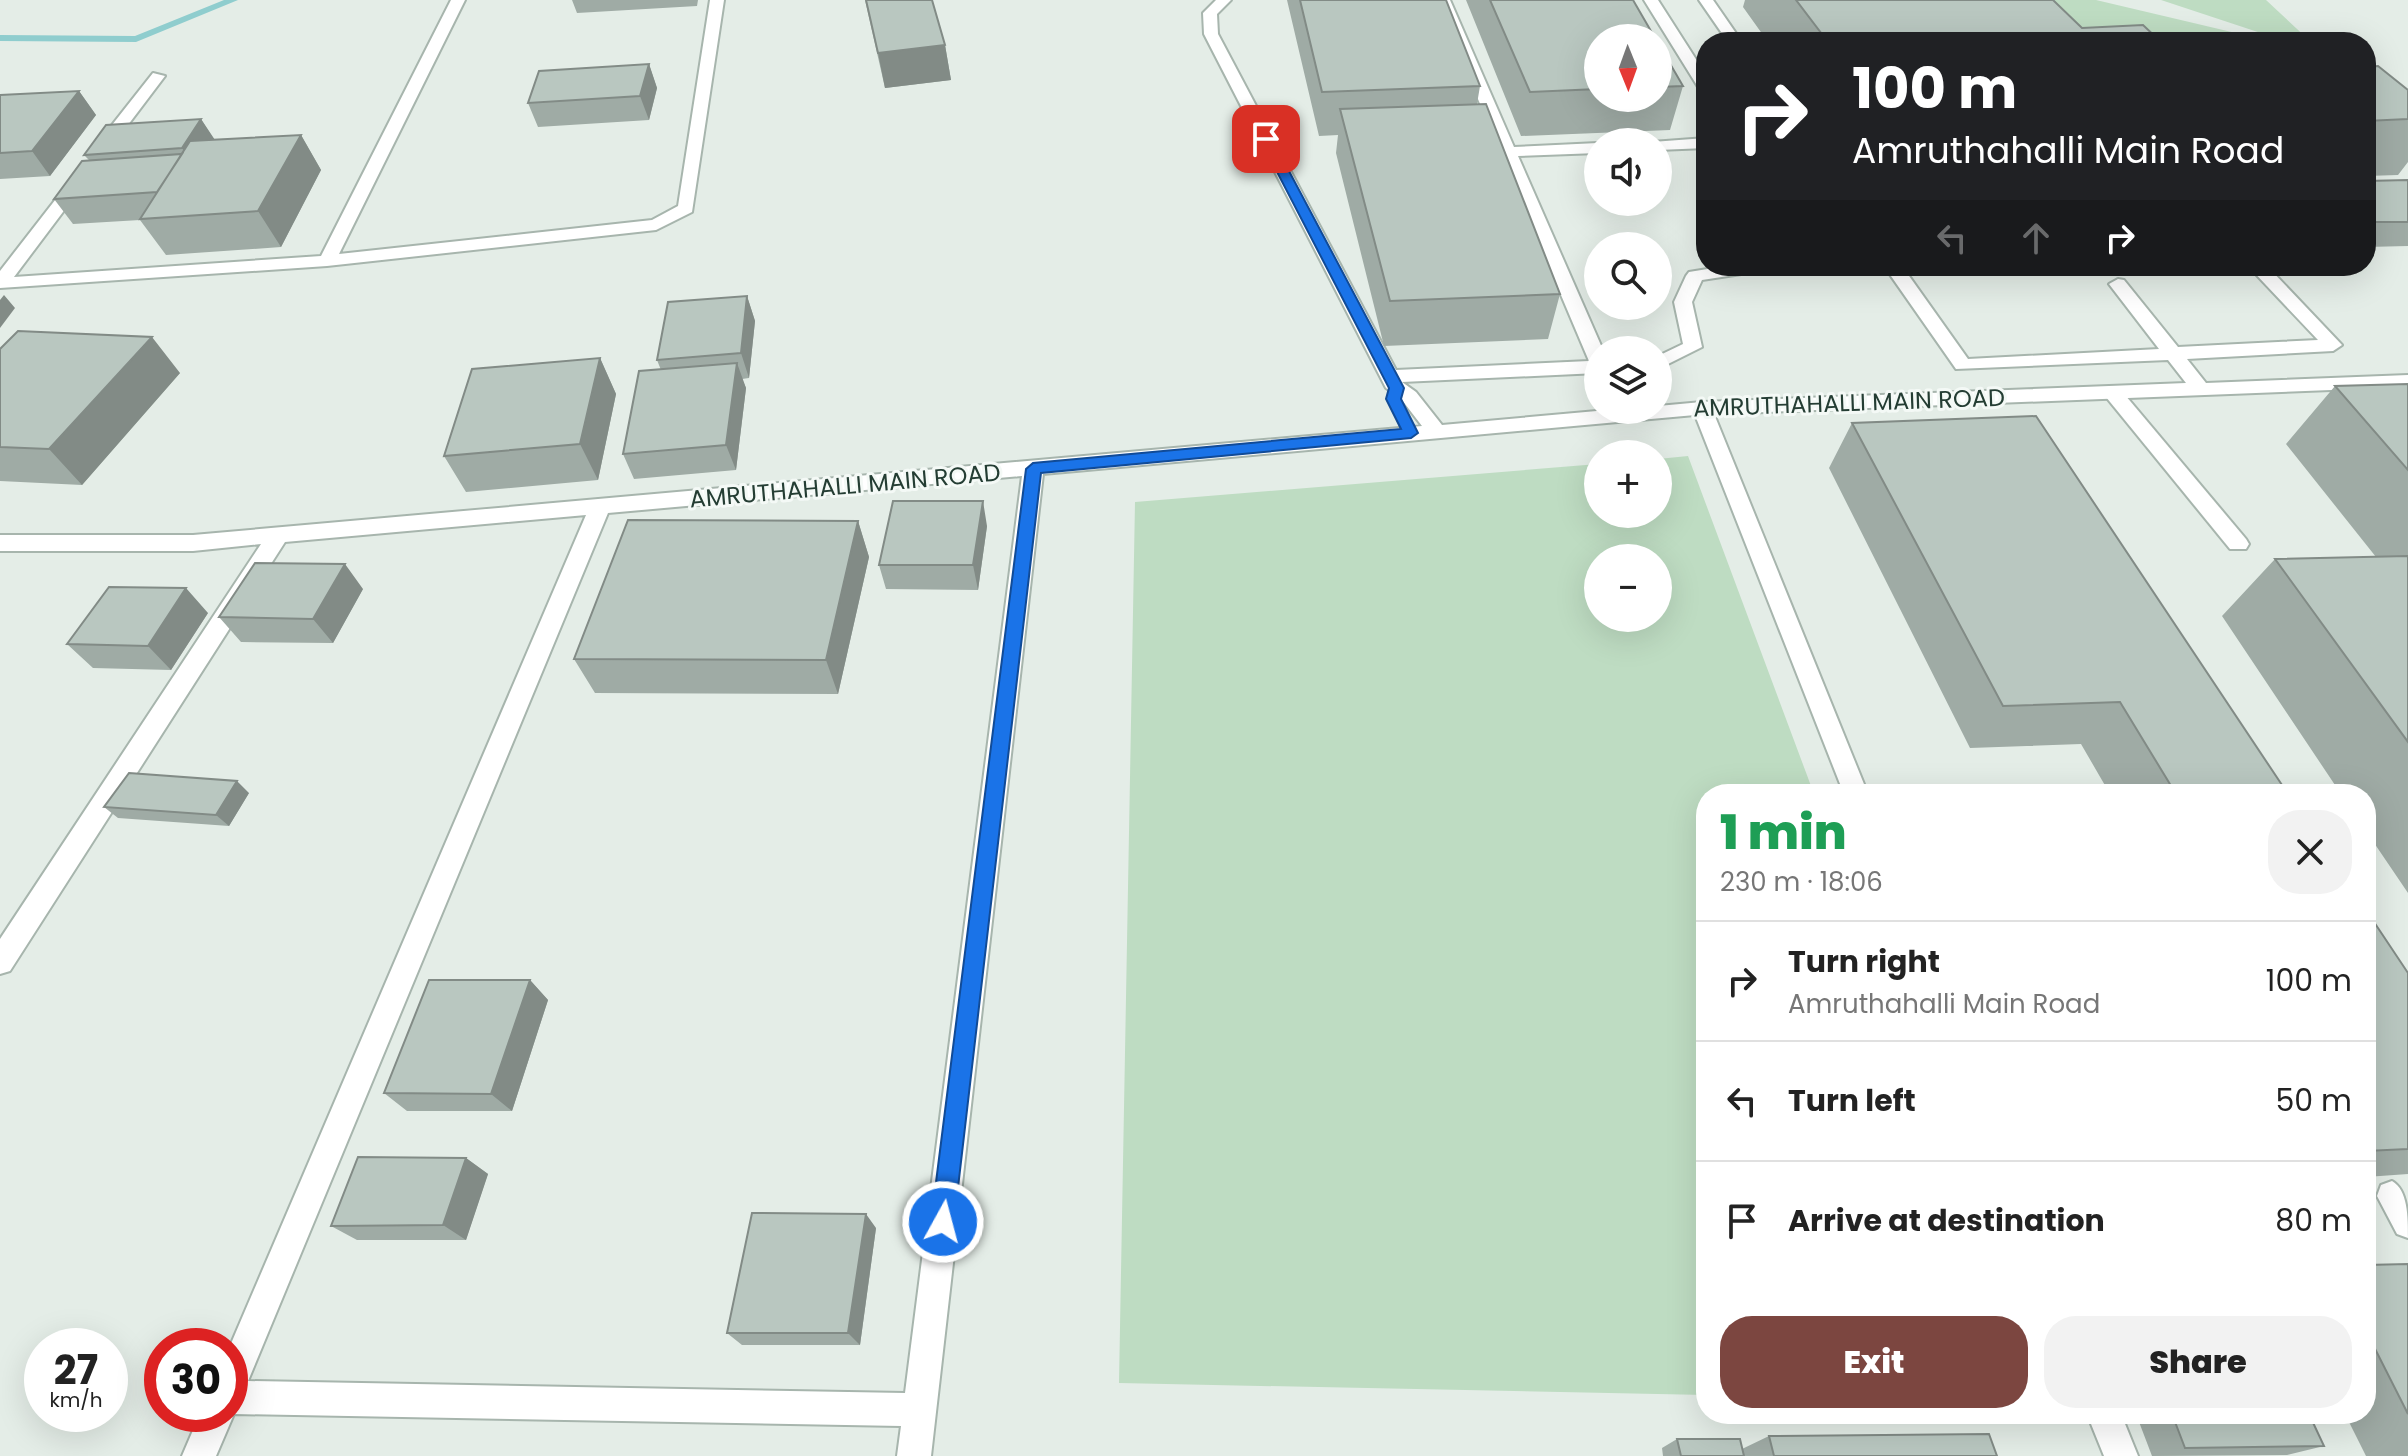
<!DOCTYPE html>
<meta charset="utf-8">
<style>
:root{--surface:#fff;--page:#f2f2f2;--text:#222;--muted:#767676;--line:#e0e0e0;--accent:#7c4640}
body{margin:0;font-family:Poppins,sans-serif;background:var(--page);color:var(--text);height:100vh;display:flex;flex-direction:column;font-size:30px;white-space:nowrap}
*{box-sizing:border-box;margin:0}
p{font-size:26px;color:var(--muted)}
.icon{flex:none;width:44px;height:44px;fill:none;stroke:currentColor;stroke-width:2;stroke-linecap:round;stroke-linejoin:round}
.map{position:relative;flex:1;overflow:hidden}
.sheet{position:absolute;left:1696px;top:784px;width:680px;height:640px;display:flex;flex-direction:column;background:var(--surface);border-radius:32px;box-shadow:0 8px 32px #0002}
.sheet>*{flex:none}
.top-card{position:absolute;left:1696px;top:32px;width:680px;height:244px;border-radius:32px;box-shadow:0 8px 32px #0002;background:#202124;color:#fff;overflow:hidden}
.needle{width:52px;rotate:179deg}
.fabs{position:absolute;left:1584px;top:24px;display:grid;gap:16px}
.fabs a{display:grid;place-items:center;width:88px;height:88px;border-radius:50%;background:var(--surface);box-shadow:0 8px 32px #0002;font-size:40px}
.speed{position:absolute;left:24px;top:1328px;display:flex;gap:16px;font-size:40px;font-weight:700;text-align:center}
.speed>*{display:grid;place-content:center;width:104px;height:104px;border-radius:50%;background:var(--surface);box-shadow:0 8px 32px #0002;line-height:1}
.speed small{font-size:20px;font-weight:400}
.speed .limit{border:12px solid #d22;background:#fff;color:#111}
.pin{position:absolute;display:grid;place-items:center;width:68px;height:68px;color:#fff;margin:-34px;border-radius:16px;box-shadow:0 4px 12px #0006}
.me{position:absolute;width:88px;margin:-44px;rotate:7deg;stroke-linejoin:round;filter:drop-shadow(0 0 6px #0008)}
.turn{display:flex;align-items:center;gap:28px;height:168px;padding:0 24px;font-size:36px}
.turn .icon{width:104px;height:104px;stroke-width:2.5}
.turn b{display:block;font-size:56px;line-height:68px}
.lanes{display:flex;align-items:center;height:76px;padding:0 24px;background:#0003;justify-content:center;gap:40px;direction:ltr}
.lanes .off{opacity:.35}
.round{display:grid;place-items:center;flex:none;width:84px;height:84px;border-radius:32px;background:var(--page)}
.summary{display:flex;align-items:center;justify-content:space-between;height:136px;padding:0 24px}
h1{font-size:48px;font-weight:800;line-height:60px;color:#1e9e55}
.cta{display:flex;gap:16px;margin-top:auto;padding:16px 24px}
.cta a{flex:1;height:92px;border-radius:32px;background:var(--accent);color:#fff;font-size:32px;font-weight:800;line-height:92px;text-align:center}
.cta a+a{background:var(--page);color:var(--text)}
ul{padding:0;list-style:none}
li{display:flex;align-items:center;gap:24px;height:120px;padding:0 24px;border-top:2px solid var(--line)}
li div{flex:1}
li b{display:block;font-size:30px}
li em{font-style:normal}
.map>svg:first-child{display:block}
</style>
<div class="map">
<svg width="2408" height="1456" viewBox="0 0 2408 1456">
<rect width="100%" height="100%" fill="#e4ede7"/>
<!-- green -->
<path fill="#bedcc2" fill-rule="evenodd" d="M1913,0H2096L2274,42H2069Z
M2161,0H2266L2311,42H2288Z
M1688,456L1814,794H1706V1395L1119,1383L1135,502L1598,464V514H1658V459ZM1598,558H1658V618H1598Z"/>
<g fill="none" stroke-linecap="round" stroke-linejoin="round">
<!-- stream -->
<path fill="#8fcdce" fill-rule="evenodd" d="M224,0H238L136,42L0,41V35L135,36Z"/>
<!-- lane casing -->
<g stroke="#a7b5ad" stroke-width="4">
<path id="lane" d="M2113,387L2120,389L2246,539L2249,544L2246,549H2230L2106,397L2103,393L2106,389Z"/>
</g>
<!-- street casing -->
<g stroke="#a7b5ad" stroke-width="4">
<path id="street" d="M451,0H465L339,254L652,220L678,206L710,0H724L692,212L656,230L327,266L0,288V271L73,177L79,175L87,180L14,277L321,256Z
M1216,0H1231L1217,14L1218,34L1396,370L1589,361L1436,0H1450L1514,147L1598,143V153L1518,156L1603,350H1598V373L1402,382L1416,392L1442,425L1608,410H1658V406L1702,402L2186,383L2168,360L1956,369L1884,266H1902L1968,359L2159,349L2109,284L2118,279L2124,280L2178,347L2318,340L2248,266H2267L2342,345L2333,351L2187,359L2206,383L2408,375V387L1714,414L1868,794H1844L1695,415L1043,474L931,1456H897L901,1426L234,1414L216,1456H182L200,1414H230V1346L586,515L285,542L10,971L0,974V939L261,544L193,551H0V535H193L1422,426L1402,400L1386,388L1204,34L1203,13ZM1022,476L905,1393L248,1381L608,513Z
M1644,0H1658L1706,75V92L1698,87Z
M1699,0H1713L1742,42H1728Z
M153,73L165,76L109,150H97V144Z
M1706,138V148L1658,150V142H1652Z
M1726,266H1770L1761,271L1702,280L1692,302L1702,347L1658,369V356L1683,344L1674,302L1686,276L1689,272Z
M2392,1181C2408,1190 2408,1217 2408,1238L2397,1234L2377,1196L2381,1185Z
M2087,1414H2121L2138,1456H2104Z"/>
</g>
<!-- lane -->
<use href="#lane" fill="#fff" fill-rule="evenodd"/>
<!-- street -->
<use href="#street" fill="#fff" fill-rule="evenodd"/>
</g>
<!-- wall -->
<path fill="#9faba5" d="M572,0H698L697,6L577,13Z
M865,0H932L945,45L951,80L885,88Z
M1287,0H1446L1480,86L1477,104L1560,294L1548,339L1384,346L1336,153L1338,135L1319,136Z
M1466,0H1633L1598,38V98H1658V43L1683,86L1670,130L1521,136Z
M1745,0H2053L2082,28L2161,42H1768L1743,7Z
M649,64L657,88L649,120L538,127L528,103Z
M2366,67L2408,90V162L2398,175L2366,176Z
M79,91L96,115L50,176L0,179V95Z
M201,119L214,140L301,135L321,170L281,247L166,255L140,220L73,224L54,199L89,160L84,155Z
M2408,180V246L2366,247V181Z
M1925,266H2163L1930,273Z
M747,296L755,321L749,378L742,379L746,388L736,470L634,479L623,454L661,370L657,360Z
M0,348L180,373L82,485L0,481Z
M600,358L616,394L598,480L466,492L444,456Z
M2408,384V893L2366,831V794H2341L2222,616L2275,559L2376,557L2286,444L2335,386Z
M1852,423L2288,794H2110L2081,744L1970,748L1829,468Z
M858,521L869,557L838,694L595,693L574,659Z
M987,526L978,590L886,589L879,565Z
M363,589L333,643L241,642L219,617Z
M208,613L171,670L93,668L67,644Z
M249,793L229,826L118,818L104,807Z
M2366,910L2408,973V1174L2366,1177Z
M530,980L548,1000L512,1111H407L384,1093Z
M466,1158L488,1174L466,1240H357L331,1226Z
M876,1228L860,1345H742L727,1333Z
M2408,1264V1456H2366L2345,1414H2366V1265Z
M2136,1414H2309L2324,1446L2287,1455L2152,1456Z
M1769,1436L1997,1456H1663L1662,1448L1677,1439L1742,1449Z"/>
<!-- shaded-wall -->
<path fill="#828b86" d="M945,45L951,80L885,88L878,53Z
M649,64L657,88L649,120L640,96Z
M79,91L96,115L50,176L32,151Z
M201,119L217,143L198,173L182,148Z
M301,135L321,170L281,247L258,211Z
M4,295L15,308L0,328V300Z
M747,296L755,321L749,378L741,353Z
M152,337L180,373L82,485L49,449Z
M600,358L616,394L598,480L580,444Z
M737,363L746,388L736,470L726,445Z
M983,501L987,526L978,590L973,565Z
M858,521L869,557L838,694L826,660Z
M345,564L363,589L333,643L313,619Z
M186,588L208,613L171,670L148,646Z
M237,781L249,793L229,826L216,815Z
M530,980L548,1000L512,1111L491,1094Z
M466,1158L488,1174L466,1240L443,1225Z
M866,1214L876,1228L860,1345L848,1333Z"/>
<!-- building -->
<path fill="#b9c7c0" stroke="#828b86" stroke-width="2" d="M866,0H932L945,45L878,53Z
M1300,0H1446L1480,86L1322,92Z
M1490,0H1633L1655,38H1598V89L1530,92Z
M1796,0H2053L2082,28L2143,25L2161,42H1828Z
M1658,43L1683,86L1658,87Z
M649,64L640,96L528,103L539,71Z
M2378,66L2408,90V119L2366,121V67Z
M79,91L32,151L0,153V95Z
M1486,104L1560,294L1390,301L1340,109Z
M201,119L182,148L84,155L106,125Z
M301,135L258,211L140,219L190,141Z
M182,154L157,192L54,199L82,161Z
M2408,180V222H2366V181Z
M747,296L741,353L657,360L668,302Z
M18,331L152,337L49,449L0,447V349Z
M600,358L580,444L444,456L472,369Z
M737,363L726,445L623,454L639,371Z
M2408,384V470L2335,386Z
M2036,416L2288,794H2176L2120,702L2003,706L1852,423Z
M893,501H983L973,565H879Z
M628,520L858,521L826,660L574,659Z
M2408,556V742L2275,559Z
M255,563L345,564L313,619L219,617Z
M109,587L186,588L148,646L67,644Z
M129,773L237,781L216,815L104,807Z
M2366,910L2408,973V1149L2366,1151Z
M429,980H530L491,1094L384,1093Z
M358,1157L466,1158L443,1225L331,1226Z
M752,1213L866,1214L848,1333H727Z
M2408,1264V1414L2366,1331V1265Z
M2172,1414H2309L2324,1446L2185,1448Z
M1989,1434L1997,1456H1774L1769,1436Z
M1677,1439H1740L1744,1456H1681Z"/>
<!-- route -->
<path fill="#1a73e8" stroke="#114b97" stroke-width="2" d="M1266,136L1272,139L1404,388L1401,399L1418,433L1411,438L1041,473L954,1222L951,1230L943,1233L934,1230L931,1222L1026,469L1033,463L1401,429L1386,399L1389,388L1260,139Z"/>
<g text-anchor="middle" stroke-width="6" stroke-linejoin="round" paint-order="stroke">
<!-- street labels -->
<g font-size="24" fill="#243d33" stroke="#f4f9f6">
<text transform="translate(1849 403) rotate(-2)" y="8">AMRUTHAHALLI MAIN ROAD</text>
<text transform="translate(845 486) rotate(-5)" y="8">AMRUTHAHALLI MAIN ROAD</text>
</g>
</g>
</svg>
<div class="fabs">
<a><svg class="needle" viewBox="-14 -14 28 28"><path d="M0-13l5 13h-10z" fill="#e53935"/><path d="M0 13l5-13h-10z" fill="#767676"/></svg></a>
<a><svg class="icon" aria-label="sound" viewBox="0 0 24 24"><path d="M4 9h4l5-4v14l-5-4H4zM17 9q2 3 0 6"/></svg></a>
<a><svg class="icon" aria-label="search" viewBox="0 0 24 24"><circle cx="10" cy="10" r="6"/><path d="M15 15l6 6"/></svg></a>
<a><svg class="icon" aria-label="layers" viewBox="0 0 24 24"><path d="M12 4l9 5-9 5-9-5zM3 14l9 5 9-5"/></svg></a>
<a>+</a>
<a>−</a>
</div>
<div class="speed"><div>27<small>km/h</small></div><div class="limit">30</div></div>
<div class="pin" style="left:1266px;top:139px;background:#d93025"><svg class="icon" aria-label="arrive" viewBox="0 0 24 24"><path d="M6 21V4h12l-3 4 3 4H6"/></svg></div>
<svg class="me" style="left:943px;top:1222px" viewBox="-20 -20 40 40"><circle r="17" fill="#1a73e8" stroke="#fff" stroke-width="3"/><path d="M0-11L8 9 0 5-8 9z" fill="#fff"/></svg>
<div class="top-card">
<div class="turn"><svg class="icon" aria-label="right" viewBox="0 0 24 24"><path d="M7 20v-9h11M14 6l5 5-5 5"/></svg><div><b>100 m</b>Amruthahalli Main Road</div></div>
<div class="lanes"><svg class="icon off" aria-label="left" viewBox="0 0 24 24"><path d="M17 20v-9H6M10 6l-5 5 5 5"/></svg><svg class="icon off" aria-label="ahead" viewBox="0 0 24 24"><path d="M12 20V5M6 11l6-6 6 6"/></svg><svg class="icon" aria-label="right" viewBox="0 0 24 24"><path d="M7 20v-9h11M14 6l5 5-5 5"/></svg></div>
</div>
<section class="sheet">
<div class="summary"><div><h1>1 min</h1><p>230 m · 18:06</p></div><a class="round"><svg class="icon" aria-label="close" viewBox="0 0 24 24"><path d="M6 6l12 12M18 6L6 18"/></svg></a></div>
<ul>
<li><svg class="icon" aria-label="right" viewBox="0 0 24 24"><path d="M7 20v-9h11M14 6l5 5-5 5"/></svg><div><b>Turn right</b><p>Amruthahalli Main Road</p></div><em>100 m</em></li>
<li><svg class="icon" aria-label="left" viewBox="0 0 24 24"><path d="M17 20v-9H6M10 6l-5 5 5 5"/></svg><div><b>Turn left</b></div><em>50 m</em></li>
<li><svg class="icon" aria-label="arrive" viewBox="0 0 24 24"><path d="M6 21V4h12l-3 4 3 4H6"/></svg><div><b>Arrive at destination</b></div><em>80 m</em></li>
</ul>
<div class="cta"><a>Exit</a><a>Share</a></div>
</section>
</div>
